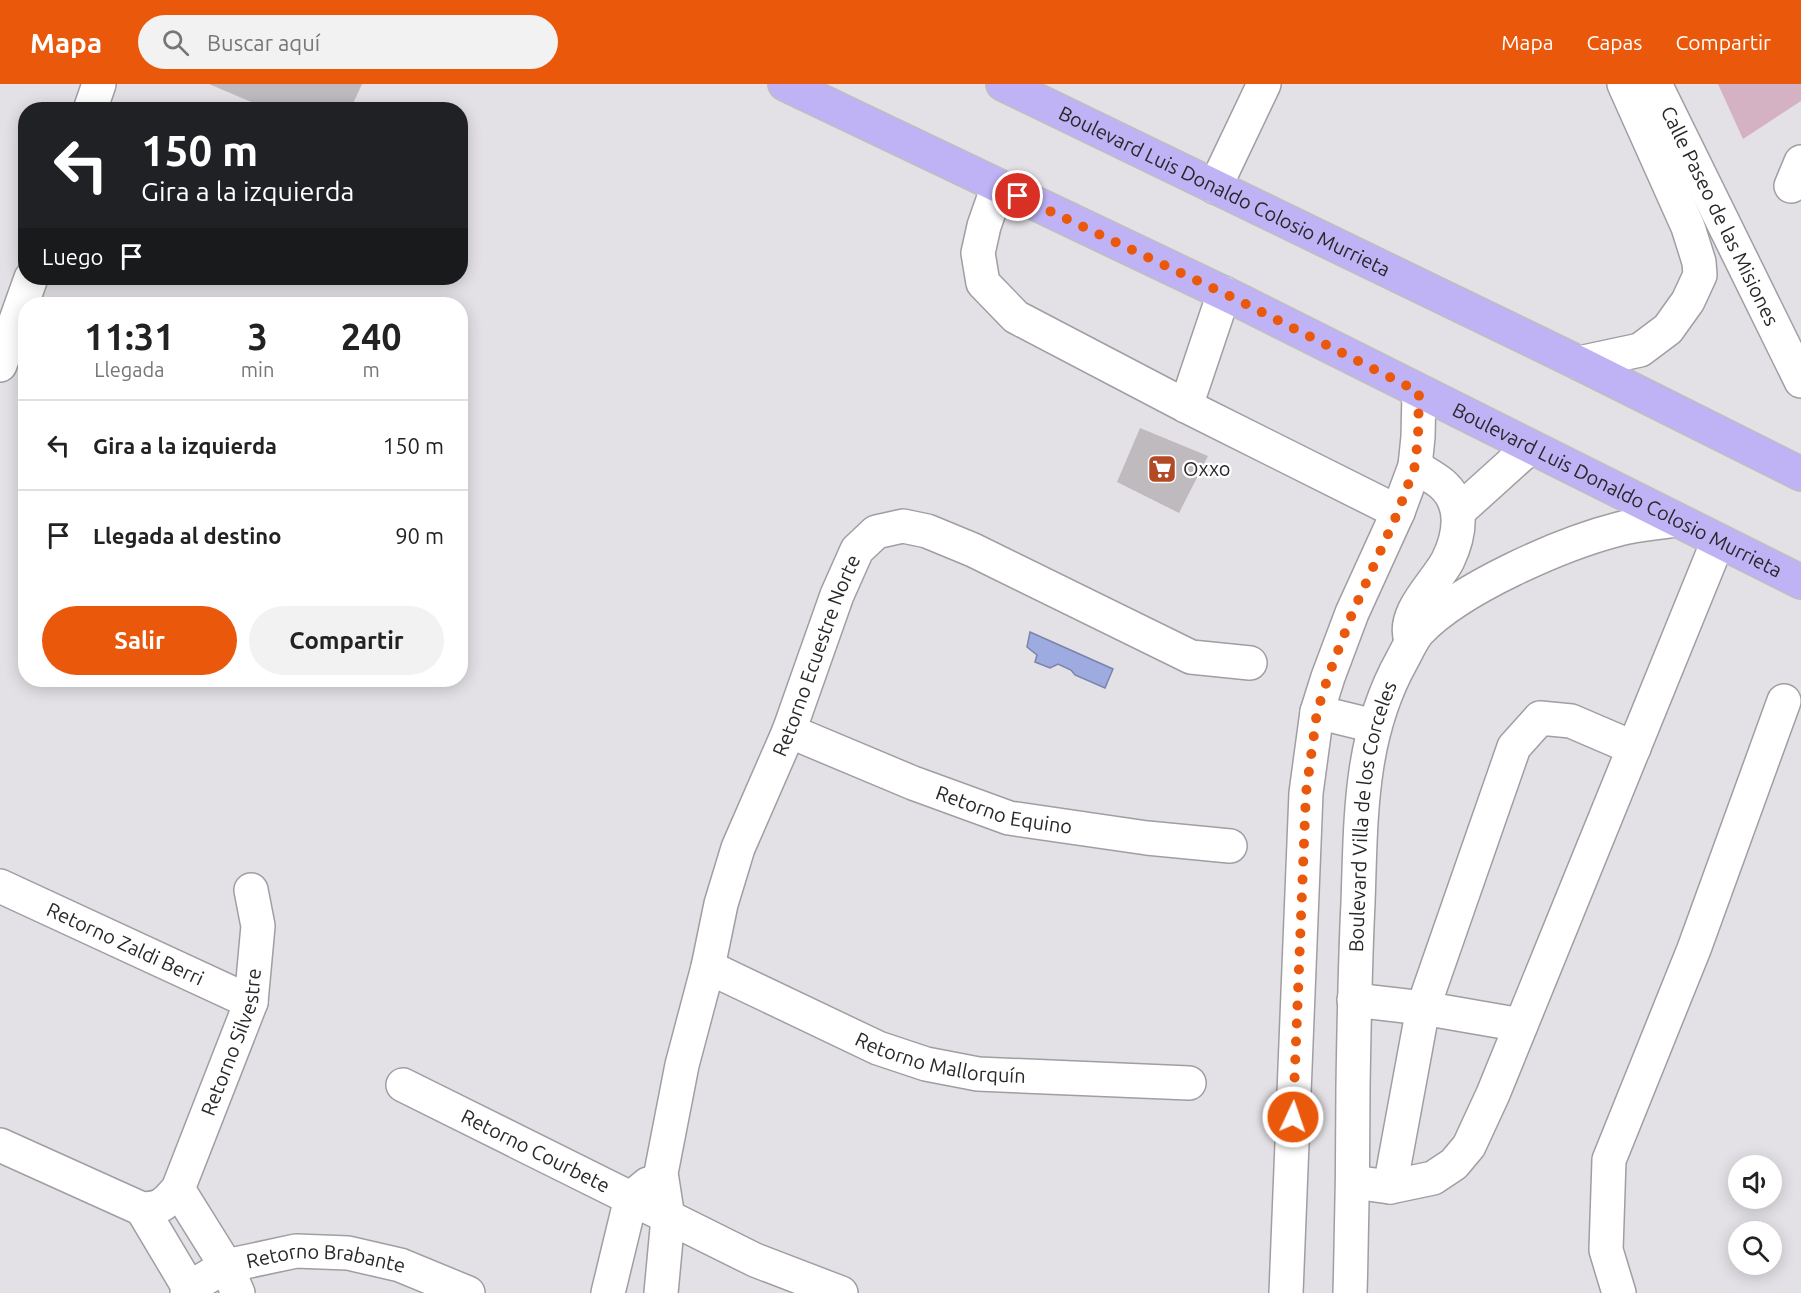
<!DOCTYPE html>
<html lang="es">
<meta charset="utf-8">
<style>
:root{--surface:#fff;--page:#f2f2f2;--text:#222;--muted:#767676;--line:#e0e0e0;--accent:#ea580c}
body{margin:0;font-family:Ubuntu,sans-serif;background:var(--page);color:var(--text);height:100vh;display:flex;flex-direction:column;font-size:22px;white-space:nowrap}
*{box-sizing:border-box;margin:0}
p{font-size:20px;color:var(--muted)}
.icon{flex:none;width:33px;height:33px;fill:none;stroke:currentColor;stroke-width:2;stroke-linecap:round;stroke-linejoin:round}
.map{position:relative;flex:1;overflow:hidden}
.side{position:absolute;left:18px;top:213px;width:450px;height:390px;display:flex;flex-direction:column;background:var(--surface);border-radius:24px;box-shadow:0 3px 15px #0003}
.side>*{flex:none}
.top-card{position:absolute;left:18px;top:18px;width:450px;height:183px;border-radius:24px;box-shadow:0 3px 15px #0003;background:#202124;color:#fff;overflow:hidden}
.fabs{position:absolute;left:1728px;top:1071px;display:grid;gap:12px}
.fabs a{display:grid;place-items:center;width:54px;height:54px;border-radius:50%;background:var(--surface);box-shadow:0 3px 15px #0003;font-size:30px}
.pin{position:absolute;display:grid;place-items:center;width:51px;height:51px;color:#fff;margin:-26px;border:3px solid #fff;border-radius:50%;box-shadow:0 2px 6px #0007}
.me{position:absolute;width:66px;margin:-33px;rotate:3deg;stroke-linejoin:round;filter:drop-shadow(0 0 4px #0008)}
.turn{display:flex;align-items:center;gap:21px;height:126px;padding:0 24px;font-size:27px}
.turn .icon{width:78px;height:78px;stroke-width:2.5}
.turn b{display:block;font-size:42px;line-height:51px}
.then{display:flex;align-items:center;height:57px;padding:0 24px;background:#0003;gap:12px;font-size:22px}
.eta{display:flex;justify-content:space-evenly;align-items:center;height:102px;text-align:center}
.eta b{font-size:36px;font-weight:600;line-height:42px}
.primary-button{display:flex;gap:12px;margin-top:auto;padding:12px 24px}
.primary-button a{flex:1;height:69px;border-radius:36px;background:var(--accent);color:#fff;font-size:24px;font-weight:600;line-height:69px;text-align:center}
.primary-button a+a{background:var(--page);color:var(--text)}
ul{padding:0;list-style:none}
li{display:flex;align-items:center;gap:18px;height:90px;padding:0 24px;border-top:2px solid var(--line)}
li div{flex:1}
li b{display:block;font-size:22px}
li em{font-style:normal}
header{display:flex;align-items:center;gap:36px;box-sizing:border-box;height:84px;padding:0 30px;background:var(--accent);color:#fff}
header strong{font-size:28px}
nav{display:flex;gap:33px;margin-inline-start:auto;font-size:21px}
.search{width:420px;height:54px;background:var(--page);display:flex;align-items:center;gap:15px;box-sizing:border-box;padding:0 21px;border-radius:33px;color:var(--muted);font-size:22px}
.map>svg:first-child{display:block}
</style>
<header>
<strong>Mapa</strong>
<div class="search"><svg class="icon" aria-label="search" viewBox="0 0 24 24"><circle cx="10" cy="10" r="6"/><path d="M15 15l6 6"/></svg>Buscar aquí</div>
<nav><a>Mapa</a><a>Capas</a><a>Compartir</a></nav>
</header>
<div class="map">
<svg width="1801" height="1209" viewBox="0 0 1801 1209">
<rect width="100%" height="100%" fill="#e3e1e5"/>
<!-- green -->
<path fill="#d5b1c4" d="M1718,0H1801V17L1743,55Z"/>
<!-- water -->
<path fill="#9dabe1" stroke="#7a84aa" stroke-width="1.5" d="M1030,548L1113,585L1105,604L1075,591L1071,586L1058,580L1050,584L1035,578L1037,571L1027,563Z"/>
<!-- building -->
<path fill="#bebabd" d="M209,0H362L350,26H270Z
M1140,344L1208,372L1179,429L1117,398Z"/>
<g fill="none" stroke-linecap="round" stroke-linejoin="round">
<!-- minor casing -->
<g stroke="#a09ea2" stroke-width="36">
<g id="minor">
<path id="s1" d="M1655,0L1801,297"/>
<path d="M90,26L99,0"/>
<path d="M998,102L984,142L978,169L983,199L1016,233L1186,322L1398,428"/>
<path d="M1791,102L1801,78"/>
<path d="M1215,103L1264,0"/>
<path d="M1579,279L1640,266L1668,245L1688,217L1700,191L1699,178L1688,143L1624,0"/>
<path d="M0,281L31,194"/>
<path d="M1186,322L1224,209"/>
<path d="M1459,427L1530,363"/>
<path d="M1411,556C1401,529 1437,498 1448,476C1460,451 1465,420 1442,400C1434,393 1423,388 1415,382"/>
<path d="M1317,628L1374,642"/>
<path id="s2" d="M789,647L913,699L1009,734L1147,754L1230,762"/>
<path id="s3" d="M0,802L251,918"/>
<path id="s4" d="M708,883L878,964L926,980L978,990L1189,999"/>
<path d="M1354,916L1423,924L1521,941"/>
<path id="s5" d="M403,1001L755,1176L841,1209"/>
<path id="s6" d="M0,1061L142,1125C163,1124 164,1120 178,1105L251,918L258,842L251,806"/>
<path d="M1353,1098L1390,1103L1433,1094L1454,1080L1469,1062L1493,1010L1718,457"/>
<path d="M1390,1103L1423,924L1514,663L1540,634L1571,637L1634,664"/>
<path d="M178,1105L226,1182L238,1209"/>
<path d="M142,1125L192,1209"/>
<path id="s7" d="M187,1209L189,1204L226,1182L296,1167L348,1169L400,1181L468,1209"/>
<path d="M608,1209L631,1114L648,1100"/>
<path id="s8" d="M661,1209L668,1134L661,1089L682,981L708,883L721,820L738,764L789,647L837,511L857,466L876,448L903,442L927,447L973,466L1191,573L1250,579"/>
<path d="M1286,1209L1306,709L1317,628L1328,593L1352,529L1398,428L1415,382L1418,353L1419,308"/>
<path id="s9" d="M1350,1209C1352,1140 1353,1071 1353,1002C1354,941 1355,880 1358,819C1361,734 1359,653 1402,576C1407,567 1412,555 1419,547C1460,504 1561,460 1619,445C1637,440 1657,439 1676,436"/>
<path d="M1619,1209L1606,1166L1609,1076L1694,865L1784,617"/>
</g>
</g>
<!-- major casing -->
<g stroke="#bfbebf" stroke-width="36">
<g id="major">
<path id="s10" d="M785,0L1236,215L1801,498"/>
<path id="s11" d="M1003,0L1579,279L1801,390"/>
</g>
</g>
<!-- minor -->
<use href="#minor" stroke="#fff" stroke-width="33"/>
<!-- major -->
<use href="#major" stroke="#c0b3f5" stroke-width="33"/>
</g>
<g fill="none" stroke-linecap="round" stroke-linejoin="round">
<!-- route -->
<path stroke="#ea580c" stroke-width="10" stroke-dasharray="0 18" d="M1018,112L1236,215L1419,308L1418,353L1415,382L1398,428L1352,530L1328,593L1317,628L1306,709L1293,1033"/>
</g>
<!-- icons -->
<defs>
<g id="supermarket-square" transform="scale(1.5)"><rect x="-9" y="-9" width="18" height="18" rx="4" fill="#b24a26" stroke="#fff"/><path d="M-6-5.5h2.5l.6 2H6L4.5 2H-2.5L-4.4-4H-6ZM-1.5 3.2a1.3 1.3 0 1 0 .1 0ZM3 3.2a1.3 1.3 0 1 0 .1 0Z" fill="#fff"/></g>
</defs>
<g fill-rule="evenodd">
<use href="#supermarket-square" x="1162" y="385"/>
</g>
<g text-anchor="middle" stroke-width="4.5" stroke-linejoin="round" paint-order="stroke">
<!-- street labels -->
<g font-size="20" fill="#292829" stroke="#fff">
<text dy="7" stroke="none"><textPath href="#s11" startOffset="246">Boulevard Luis Donaldo Colosio Murrieta</textPath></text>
<text dy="7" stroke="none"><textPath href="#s1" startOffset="147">Calle Paseo de las Misiones</textPath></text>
<text dy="7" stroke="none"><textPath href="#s10" startOffset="926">Boulevard Luis Donaldo Colosio Murrieta</textPath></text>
<text dy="7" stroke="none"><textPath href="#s8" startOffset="663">Retorno Ecuestre Norte</textPath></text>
<text dy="7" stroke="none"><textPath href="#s2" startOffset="230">Retorno Equino</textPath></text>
<text dy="7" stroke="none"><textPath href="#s9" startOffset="478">Boulevard Villa de los Corceles</textPath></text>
<text dy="7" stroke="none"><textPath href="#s3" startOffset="138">Retorno Zaldi Berri</textPath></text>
<text dy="7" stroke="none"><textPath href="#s6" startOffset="356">Retorno Silvestre</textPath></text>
<text dy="7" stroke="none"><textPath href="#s4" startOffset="252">Retorno Mallorquín</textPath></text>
<text dy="7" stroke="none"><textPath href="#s5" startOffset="148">Retorno Courbete</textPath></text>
<text dy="7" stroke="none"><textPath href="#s7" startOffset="150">Retorno Brabante</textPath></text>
</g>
<!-- poi labels -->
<g font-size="20" fill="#292829" stroke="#fff" text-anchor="start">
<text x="1183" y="392">Oxxo</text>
</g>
</g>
</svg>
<div class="fabs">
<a><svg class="icon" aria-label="sound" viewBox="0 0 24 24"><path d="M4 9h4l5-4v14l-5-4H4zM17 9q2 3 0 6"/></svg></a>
<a><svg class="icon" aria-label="search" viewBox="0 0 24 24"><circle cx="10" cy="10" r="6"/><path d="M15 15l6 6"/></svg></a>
</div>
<div class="pin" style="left:1018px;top:112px;background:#d93025"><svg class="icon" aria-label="arrive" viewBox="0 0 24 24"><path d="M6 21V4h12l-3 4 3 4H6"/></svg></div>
<svg class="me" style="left:1293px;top:1033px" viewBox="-20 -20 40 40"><circle r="17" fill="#ea580c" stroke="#fff" stroke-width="3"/><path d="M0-11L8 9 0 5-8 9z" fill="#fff"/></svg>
<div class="top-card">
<div class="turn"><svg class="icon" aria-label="left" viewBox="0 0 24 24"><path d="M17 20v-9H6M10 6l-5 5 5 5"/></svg><div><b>150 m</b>Gira a la izquierda</div></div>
<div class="then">Luego<svg class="icon" aria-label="arrive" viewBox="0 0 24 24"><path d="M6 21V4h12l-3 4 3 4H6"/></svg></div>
</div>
<section class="side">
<div class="eta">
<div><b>11:31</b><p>Llegada</p></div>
<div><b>3</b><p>min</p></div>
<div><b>240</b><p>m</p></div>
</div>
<ul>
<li><svg class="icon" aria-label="left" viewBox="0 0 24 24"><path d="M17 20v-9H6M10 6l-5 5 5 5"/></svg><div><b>Gira a la izquierda</b></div><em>150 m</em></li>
<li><svg class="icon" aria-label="arrive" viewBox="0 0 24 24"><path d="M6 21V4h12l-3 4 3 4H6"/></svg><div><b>Llegada al destino</b></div><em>90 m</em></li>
</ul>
<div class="primary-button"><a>Salir</a><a>Compartir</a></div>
</section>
</div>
